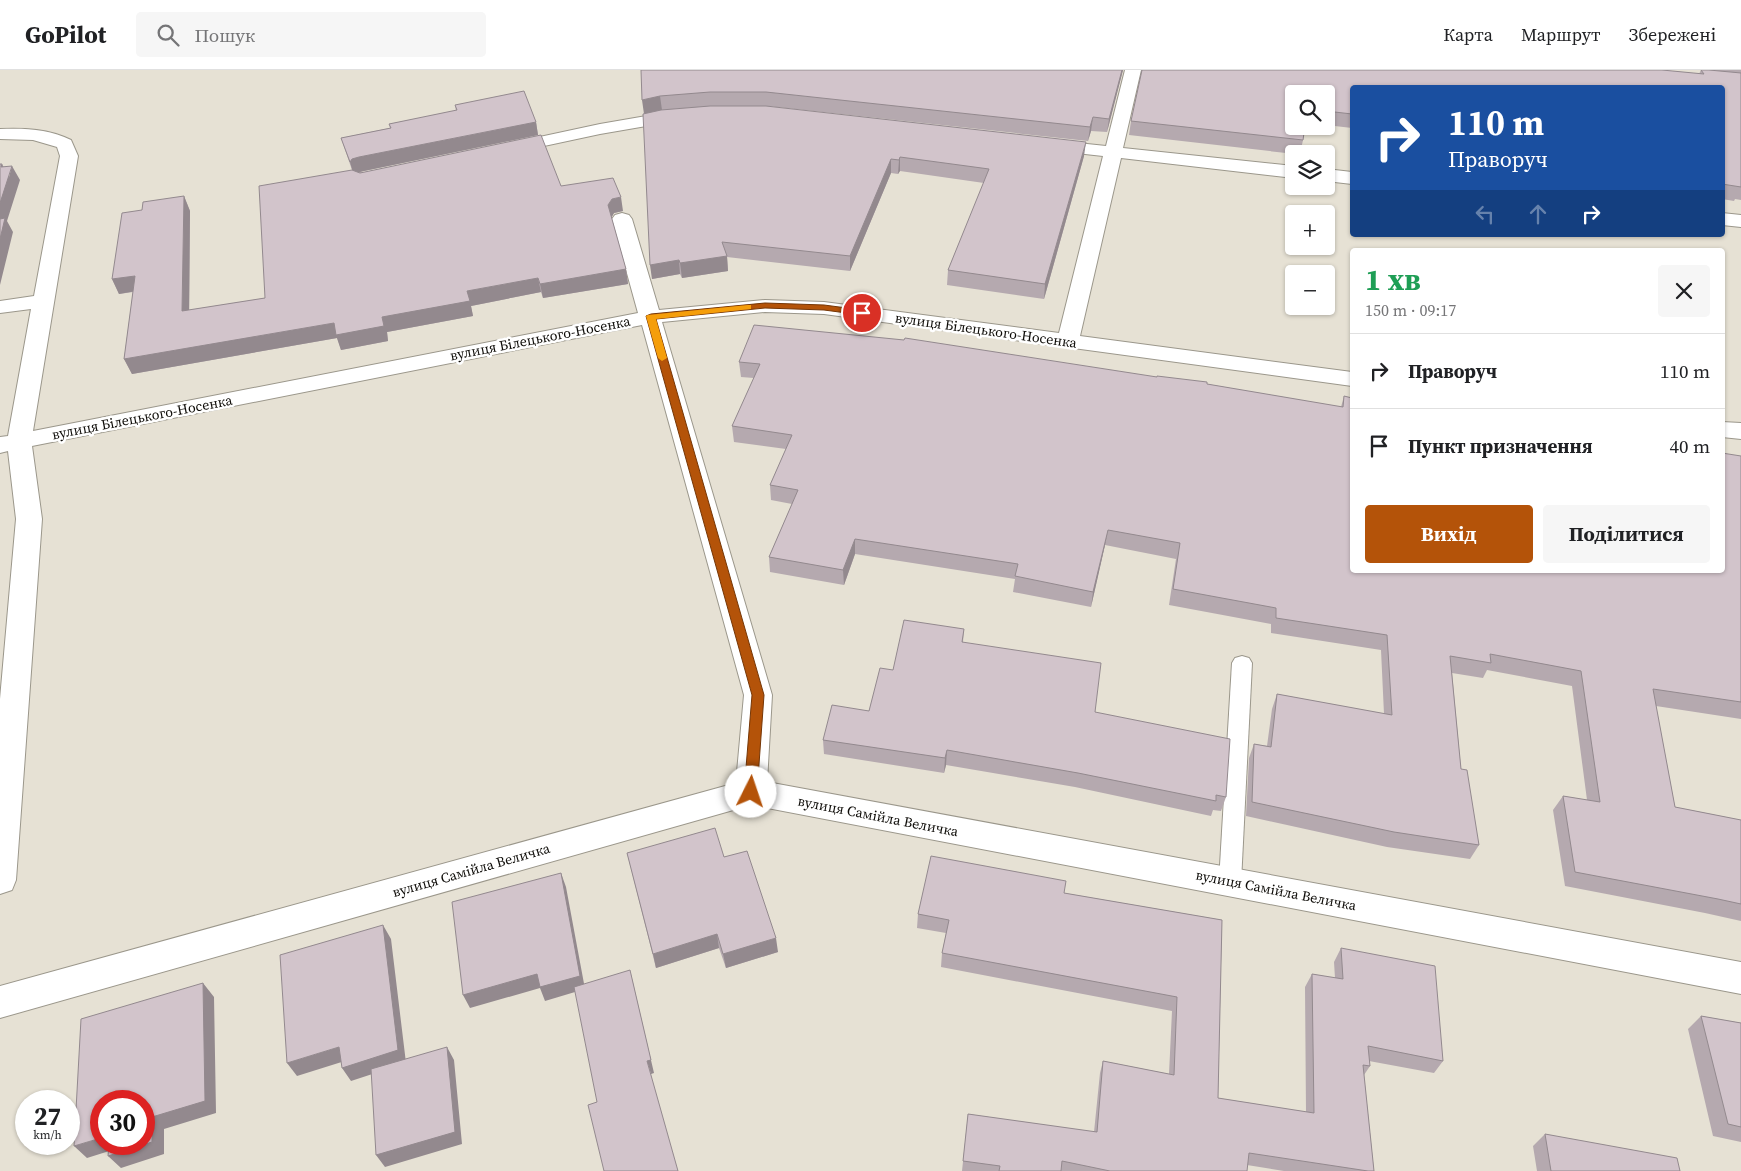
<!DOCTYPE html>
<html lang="uk">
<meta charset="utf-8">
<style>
:root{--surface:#fff;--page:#f6f6f6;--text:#202124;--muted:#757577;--line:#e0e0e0;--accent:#b45309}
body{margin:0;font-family:"Source Serif 4",serif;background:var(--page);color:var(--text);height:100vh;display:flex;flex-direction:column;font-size:19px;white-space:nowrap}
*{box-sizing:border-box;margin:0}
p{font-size:16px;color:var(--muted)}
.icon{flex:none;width:28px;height:28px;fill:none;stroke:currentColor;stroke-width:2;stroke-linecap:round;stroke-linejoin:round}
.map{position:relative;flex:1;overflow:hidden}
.sheet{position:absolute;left:1350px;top:178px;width:375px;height:325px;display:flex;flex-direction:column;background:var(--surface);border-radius:5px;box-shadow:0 1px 4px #0004}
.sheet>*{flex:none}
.banner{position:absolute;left:1350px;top:15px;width:375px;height:152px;border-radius:5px;box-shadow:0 1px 4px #0004;background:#1a4fa0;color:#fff;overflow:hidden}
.buttons{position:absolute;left:1285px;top:15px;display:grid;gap:10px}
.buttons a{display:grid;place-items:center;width:50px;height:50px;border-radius:5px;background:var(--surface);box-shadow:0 1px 4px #0004;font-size:25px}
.speed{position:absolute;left:15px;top:1020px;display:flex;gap:10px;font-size:25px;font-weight:700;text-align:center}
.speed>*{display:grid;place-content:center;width:65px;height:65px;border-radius:50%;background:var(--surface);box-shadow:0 1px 4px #0004;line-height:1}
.speed small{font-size:12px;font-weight:400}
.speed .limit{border:8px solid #d22;background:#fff;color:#111}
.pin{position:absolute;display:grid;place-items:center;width:42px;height:42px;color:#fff;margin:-21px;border:2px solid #fff;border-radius:50%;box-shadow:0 1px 5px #0007}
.me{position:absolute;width:55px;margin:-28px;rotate:4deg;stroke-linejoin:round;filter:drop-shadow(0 0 4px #0008)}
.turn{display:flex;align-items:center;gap:18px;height:105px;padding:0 15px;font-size:22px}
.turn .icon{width:65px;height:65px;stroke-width:2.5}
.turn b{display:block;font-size:35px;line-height:42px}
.lanes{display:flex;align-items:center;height:48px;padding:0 15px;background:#0003;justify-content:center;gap:25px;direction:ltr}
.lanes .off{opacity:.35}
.round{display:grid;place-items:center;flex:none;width:52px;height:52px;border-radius:5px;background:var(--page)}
.summary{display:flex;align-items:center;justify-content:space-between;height:85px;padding:0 15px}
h1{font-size:30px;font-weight:700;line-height:38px;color:#1e9e55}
.button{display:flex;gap:10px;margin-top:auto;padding:10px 15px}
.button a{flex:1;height:58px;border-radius:5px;background:var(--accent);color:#fff;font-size:20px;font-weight:700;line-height:58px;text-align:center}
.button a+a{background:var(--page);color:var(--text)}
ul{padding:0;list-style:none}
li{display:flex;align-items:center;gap:15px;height:75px;padding:0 15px;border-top:1px solid var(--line)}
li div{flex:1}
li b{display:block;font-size:19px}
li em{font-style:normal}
header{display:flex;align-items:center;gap:30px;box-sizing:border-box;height:70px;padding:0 25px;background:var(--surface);border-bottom:1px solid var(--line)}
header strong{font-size:24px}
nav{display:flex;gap:28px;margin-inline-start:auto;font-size:18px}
.search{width:350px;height:45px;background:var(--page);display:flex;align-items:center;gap:12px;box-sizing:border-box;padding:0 18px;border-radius:5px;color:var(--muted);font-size:19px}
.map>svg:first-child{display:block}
</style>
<header>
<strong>GoPilot</strong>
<div class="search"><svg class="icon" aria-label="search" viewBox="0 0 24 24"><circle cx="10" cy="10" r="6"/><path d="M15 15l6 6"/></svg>Пошук</div>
<nav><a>Карта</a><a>Маршрут</a><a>Збережені</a></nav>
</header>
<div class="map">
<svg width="1741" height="1101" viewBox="0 0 1741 1101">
<rect width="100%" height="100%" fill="#e6e1d4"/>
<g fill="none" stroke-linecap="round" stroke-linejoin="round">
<!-- lane casing -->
<g stroke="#9b978b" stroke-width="2">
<path id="lane" d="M1242,586L1249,588L1252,593L1241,812L1238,819L1230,822L1222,819L1219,812L1232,593L1235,588Z"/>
</g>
<!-- street casing -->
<g stroke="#9b978b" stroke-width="2">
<path id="street" d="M1125,0H1141L1123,78L1294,96V108L1121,88L1080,266L1352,302V316L824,244L765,242L662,252L772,625L767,712L1741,892V924L751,735L0,948V916L736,713L744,625L642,255L32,376L42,449L16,810L12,820L0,824V629L16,449L8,381L0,383V367L8,366L31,239L0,243V231L34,226L60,86L57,77L33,70L0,69V59C25,58 49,59 71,70L78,86L33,361L638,243L612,149L615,145L622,143L629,145L632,149L659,240L765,230L824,232L1059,263L1103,86L1049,80L1043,79L1040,75L1043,71L1049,70L1106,76Z
M681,40L687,41L690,45L687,49L600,64L507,84L501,83L498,79L501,75L507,74L600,54Z
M1326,99L1352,102V114L1326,111Z
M1722,143L1741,145V157L1722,155Z
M1722,352L1741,353V369L1722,367Z"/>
</g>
<!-- lane -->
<use href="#lane" fill="#fff" fill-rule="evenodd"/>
<!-- street -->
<use href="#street" fill="#fff" fill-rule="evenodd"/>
</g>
<!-- wall -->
<path fill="#b5a9af" d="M645,0H1123L1107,62L1091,61L1088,71L767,36L1084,86L1044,229L947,215L948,200L984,113L900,101L898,104L891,103L850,201L727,187L728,201L682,208L680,204L652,209Z
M1142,0H1662L1699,4L1701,0H1741V130L1735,129L1734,131L1722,129V18H1352V58L1326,55V24H1294V56H1305L1303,70L1300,84H1295L1129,65L1131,51Z
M455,35L536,52L538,65L359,102L561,116L623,141L614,143L611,148L626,199L628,214L543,228L541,222L471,236L473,246L387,262L388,271L341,280L337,268L132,304L124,289L133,222L119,224L112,209L142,140L184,126L190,141L189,240L265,228L352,100L341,68L390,58L389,54L456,41Z
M739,292L1157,307L1207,314L1341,337L1344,326L1352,500H1722L1741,386V649L1656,636L1675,737L1741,750V851L1705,843L1565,816L1553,740L1563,726L1587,730L1572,616L1487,600L1483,608L1452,603L1461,699L1479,775L1470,789L1387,777L1246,746L1249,688L1254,674L1267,676L1272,639L1277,624L1384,644L1381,580L1271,563V554L1169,535L1176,489L1105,475L1091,537L1013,522L1015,509L855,484L844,515L770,502L769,487L792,434L771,430L770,415L786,379L734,372L732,356L754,308L741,307Z
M964,559L963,572L1095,642L1226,727L1221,741L1213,740L1211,746L1075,717L946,695L944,703L824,684L823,670L869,641L893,600Z
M627,783L724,787L778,882L726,898L719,878L656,898Z
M1064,823L1222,850L1218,1028L1306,1042L1305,917L1312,904L1335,908L1334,892L1341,878L1443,991L1434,1003L1369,991L1370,996L1364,1005L1374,1101H1284L1247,1095V1101H962L968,1044L1094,1062L1100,1003L1103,991L1169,1004L1172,941L941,897L942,883L946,863L917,858L918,844Z
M1701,946L1741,953V1072L1713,1066L1688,959Z
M1545,1064L1680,1101H1537L1533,1076Z"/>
<!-- shaded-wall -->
<path fill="#93898e" d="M1122,0H1123L1107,62L1109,49Z
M660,26L662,40L644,44L642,30Z
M1093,47L1091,61L1088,71L1090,57Z
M536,52L538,65L364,101L356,103L354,106L350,92L352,89L359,87Z
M1086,72L1084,86L1044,229L1045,214Z
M900,87V101L898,104L899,90Z
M891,89V103L850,201V186Z
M2,94L9,107L12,96L20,110L7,151L13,162L0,215V133L1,97Z
M184,126L190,141L189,256L182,241Z
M621,127L623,141L614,143L610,150L608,135L612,129Z
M727,186L728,201L682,208L680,193Z
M679,190L680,204L652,209L650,195Z
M626,199L628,214L543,228L540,214Z
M135,206L142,220L119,224L112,209Z
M538,208L541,222L471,236L473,246L387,262L388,271L341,280L337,268L132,304L124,289L334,253L382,247L467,221Z
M1108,460L1105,475L1091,537L1093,522Z
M855,469V484L844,515L843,500Z
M947,680L946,695L944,703L945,688Z
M561,803L566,817L585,919L545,931L540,918L470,938L463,925Z
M383,855L391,869L406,993L351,1011L342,998Z
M717,864L719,878L656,898L653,884Z
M776,868L778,882L726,898L723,884Z
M630,900L654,1003L651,1004L647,991Z
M203,913L214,927L216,1043L164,1059V1084L121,1098L108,1086L152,1047Z
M339,977L348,990L297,1006L287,993Z
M447,977L454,990L462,1074L385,1097L376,1085Z
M101,1068V1074H118L122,1077L87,1088L74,1076Z"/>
<!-- building -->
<path fill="#d2c4cb" stroke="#93898e" d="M641,0H1122L1109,49L1093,47L1090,57L766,22H710L660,26L642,30Z
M1142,0H1662L1704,4L1701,0H1709L1741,3V117L1722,114V18H1352V44L1326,41V24H1294V56H1305L1303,70L1131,51Z
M524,21L536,52L359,87L352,89L350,92L341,68L391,58L389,54L457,40L455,35Z
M710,36H766L1086,72L1045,214L948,200L989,99L900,87L899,90L891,89L850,186L722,172L727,186L680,193L679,190L650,195L643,44L661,40Z
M541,65L561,116L613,108L621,127L612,129L608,135L626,199L540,214L538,208L467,221L470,231L382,247L384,256L336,265L334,253L124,289L135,206L112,209L122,143L142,140L143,132L184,126L182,241L265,228L259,116L352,100L360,103Z
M0,94H2L1,97L12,96L0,133Z
M5,148L0,169V149Z
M754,255L904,270L905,268L1157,307V306L1207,312V314L1343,337L1344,326L1352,328V500H1722V383L1741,386V632L1653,619L1675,737L1741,750V834L1718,829L1575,802L1563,726L1600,732L1581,601L1490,584L1491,593L1450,586L1461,699L1467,700L1479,775L1394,762L1252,732L1254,674L1271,677L1277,624L1392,645L1387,565L1276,548V538L1173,519L1180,473L1108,460L1093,522L1015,506L1018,494L855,469L843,500L769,487L798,420L770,415L792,365L732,356L760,294L739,292Z
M904,550L964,559L962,572L1101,593L1095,642L1230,669L1226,727L1216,725V731L1078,703L947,680L945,688L823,670L832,635L869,641L880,598L893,600Z
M715,758L724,787L747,781L776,868L723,884L717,864L653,884L627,783Z
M931,786L1066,811L1064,823L1222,850L1218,1028L1314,1043L1312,904L1343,909L1341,878L1435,896L1443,991L1368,976L1370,996L1363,995L1374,1101H1368L1249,1083L1247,1101H1110L1062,1091L1061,1101H999L1000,1096L963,1091L968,1044L1097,1062L1103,991L1174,1005L1177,927L942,883L949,850L918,844Z
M561,803L580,906L540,917L537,904L463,925L452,832Z
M383,855L398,980L342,998L339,977L287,993L280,885Z
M630,900L651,990L647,991L678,1101H604L588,1035L597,1032L574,917Z
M203,913L205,1031L152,1047V1072L108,1086L109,1074H144V1031H101V1068L74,1076L81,949Z
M1701,946L1741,953V1057L1728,1054Z
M447,977L455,1062L376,1085L371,999Z
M1545,1064L1677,1088L1680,1101H1551Z"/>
<!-- route -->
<path fill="#b45309" stroke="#753606" d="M765,233L824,235L862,240L866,243L862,245L824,240L765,238L656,249L764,625L757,722L755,725L751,727L746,725L744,722L752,625L646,246L651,244Z"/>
<!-- slow -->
<path fill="#f59e0b" d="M748,235H751V239L656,249L667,288L662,291L658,288L646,246L648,245Z"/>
<g text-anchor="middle" stroke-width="5" stroke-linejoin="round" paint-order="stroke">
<!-- street labels -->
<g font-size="14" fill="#0d0b07" stroke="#fff">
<text transform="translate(986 260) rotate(8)" y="5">вулиця Білецького-Носенка</text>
<text transform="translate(540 268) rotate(-11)" y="5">вулиця Білецького-Носенка</text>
<text transform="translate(142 347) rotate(-11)" y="5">вулиця Білецького-Носенка</text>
<text transform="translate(878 746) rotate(11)" y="5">вулиця Самійла Величка</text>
<text transform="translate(471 800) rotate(-16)" y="5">вулиця Самійла Величка</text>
<text transform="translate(1276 820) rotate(11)" y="5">вулиця Самійла Величка</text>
</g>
</g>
</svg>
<div class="buttons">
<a><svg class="icon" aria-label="search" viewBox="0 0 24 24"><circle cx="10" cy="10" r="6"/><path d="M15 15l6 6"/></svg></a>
<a><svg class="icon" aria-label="layers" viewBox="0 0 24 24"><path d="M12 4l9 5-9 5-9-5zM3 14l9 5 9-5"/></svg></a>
<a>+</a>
<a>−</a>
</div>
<div class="speed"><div>27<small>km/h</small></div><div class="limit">30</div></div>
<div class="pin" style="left:862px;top:243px;background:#d93025"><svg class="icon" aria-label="arrive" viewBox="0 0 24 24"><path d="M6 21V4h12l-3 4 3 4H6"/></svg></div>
<svg class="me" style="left:751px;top:722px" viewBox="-20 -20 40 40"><circle r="19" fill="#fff"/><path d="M0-13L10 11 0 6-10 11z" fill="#b45309"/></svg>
<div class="banner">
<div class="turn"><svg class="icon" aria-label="right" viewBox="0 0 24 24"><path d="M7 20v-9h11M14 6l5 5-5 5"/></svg><div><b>110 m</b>Праворуч</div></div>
<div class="lanes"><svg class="icon off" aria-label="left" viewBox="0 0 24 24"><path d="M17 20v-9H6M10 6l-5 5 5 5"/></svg><svg class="icon off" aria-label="ahead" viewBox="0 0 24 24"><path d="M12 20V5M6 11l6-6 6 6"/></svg><svg class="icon" aria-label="right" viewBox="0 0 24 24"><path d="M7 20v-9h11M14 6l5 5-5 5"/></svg></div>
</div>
<section class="sheet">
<div class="summary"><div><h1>1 хв</h1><p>150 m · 09:17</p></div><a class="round"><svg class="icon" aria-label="close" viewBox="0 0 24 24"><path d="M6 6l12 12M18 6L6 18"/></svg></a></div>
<ul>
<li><svg class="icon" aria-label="right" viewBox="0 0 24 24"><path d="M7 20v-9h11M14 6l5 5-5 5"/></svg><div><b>Праворуч</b></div><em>110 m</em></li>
<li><svg class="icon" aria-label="arrive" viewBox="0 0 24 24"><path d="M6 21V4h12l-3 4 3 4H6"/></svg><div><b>Пункт призначення</b></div><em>40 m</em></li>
</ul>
<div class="button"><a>Вихід</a><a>Поділитися</a></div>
</section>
</div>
